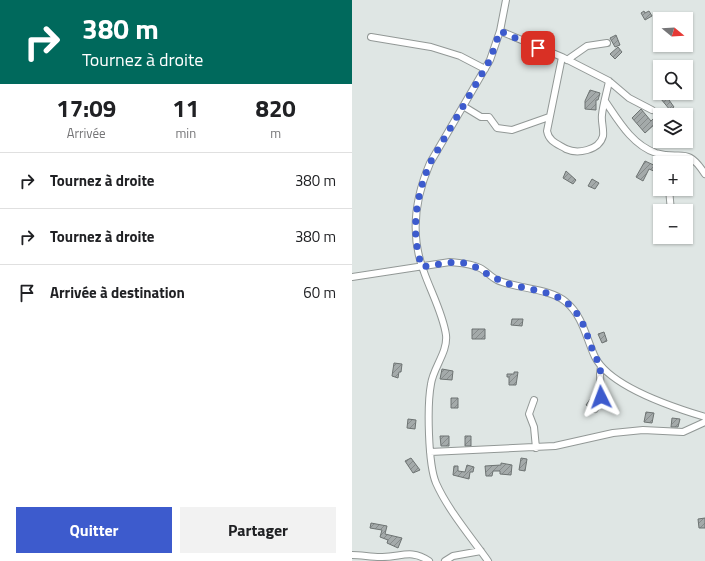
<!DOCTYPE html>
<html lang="fr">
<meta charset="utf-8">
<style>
:root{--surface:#fff;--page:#f2f2f2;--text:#202124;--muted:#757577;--line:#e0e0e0;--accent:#3d5bcd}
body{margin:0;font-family:"Titillium Web",sans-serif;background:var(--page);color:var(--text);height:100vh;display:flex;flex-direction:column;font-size:15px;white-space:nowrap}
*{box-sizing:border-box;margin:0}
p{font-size:13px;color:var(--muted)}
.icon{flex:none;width:22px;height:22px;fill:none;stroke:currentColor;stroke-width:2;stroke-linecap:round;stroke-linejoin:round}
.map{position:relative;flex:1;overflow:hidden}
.side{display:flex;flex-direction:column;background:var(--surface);width:352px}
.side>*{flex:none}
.guide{background:#00695c;color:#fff;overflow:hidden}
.needle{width:26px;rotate:108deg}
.buttons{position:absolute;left:301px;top:12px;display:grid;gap:8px}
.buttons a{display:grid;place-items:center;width:40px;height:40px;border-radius:0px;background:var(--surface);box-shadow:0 1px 3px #0004;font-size:20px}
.pin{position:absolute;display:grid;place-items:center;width:34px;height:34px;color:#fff;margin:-17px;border-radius:8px;box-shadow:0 2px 6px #0006}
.me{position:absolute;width:44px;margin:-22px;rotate:357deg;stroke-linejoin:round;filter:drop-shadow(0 0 3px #0008)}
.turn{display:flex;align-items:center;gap:14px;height:84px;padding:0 16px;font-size:18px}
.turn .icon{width:52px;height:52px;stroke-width:2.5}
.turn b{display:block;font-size:28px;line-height:34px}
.eta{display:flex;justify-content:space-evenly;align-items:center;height:68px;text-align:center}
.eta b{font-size:24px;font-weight:700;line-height:28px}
.button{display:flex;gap:8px;margin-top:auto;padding:8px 16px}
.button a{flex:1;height:46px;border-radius:0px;background:var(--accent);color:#fff;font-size:16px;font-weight:700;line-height:46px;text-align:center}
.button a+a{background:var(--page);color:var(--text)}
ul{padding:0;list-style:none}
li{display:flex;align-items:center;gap:12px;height:56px;padding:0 16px;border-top:1px solid var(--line)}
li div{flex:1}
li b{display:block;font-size:15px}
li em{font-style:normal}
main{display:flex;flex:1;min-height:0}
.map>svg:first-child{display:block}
</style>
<main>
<section class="side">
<div class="guide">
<div class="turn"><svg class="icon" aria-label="right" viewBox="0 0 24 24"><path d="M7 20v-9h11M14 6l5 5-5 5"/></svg><div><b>380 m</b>Tournez à droite</div></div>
</div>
<div class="eta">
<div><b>17:09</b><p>Arrivée</p></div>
<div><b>11</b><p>min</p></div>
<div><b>820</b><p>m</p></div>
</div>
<ul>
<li><svg class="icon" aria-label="right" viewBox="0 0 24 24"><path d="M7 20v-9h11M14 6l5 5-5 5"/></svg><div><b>Tournez à droite</b></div><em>380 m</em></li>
<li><svg class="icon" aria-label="right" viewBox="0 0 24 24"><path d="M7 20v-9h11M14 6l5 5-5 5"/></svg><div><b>Tournez à droite</b></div><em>380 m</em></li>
<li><svg class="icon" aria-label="arrive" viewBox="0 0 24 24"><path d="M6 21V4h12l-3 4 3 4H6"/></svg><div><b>Arrivée à destination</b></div><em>60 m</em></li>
</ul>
<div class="button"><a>Quitter</a><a>Partager</a></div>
</section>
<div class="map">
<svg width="353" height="561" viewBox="0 0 353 561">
<defs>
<pattern id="building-hatch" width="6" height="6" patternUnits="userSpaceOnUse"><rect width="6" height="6" fill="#a4aaaa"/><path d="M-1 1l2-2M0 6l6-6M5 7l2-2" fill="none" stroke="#868b8b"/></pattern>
</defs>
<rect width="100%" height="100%" fill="#dfe6e4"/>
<!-- building -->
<path fill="url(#building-hatch)" stroke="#6d7372" d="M292,11L293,13L297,11L300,16L293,20L289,13Z
M264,35L268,45L263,47L258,38Z
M266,47L270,52L263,59L258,54Z
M308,87V93H312L322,107L318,110L309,99L308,100L301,93Z
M238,90L248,93L246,100H244V110L233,109V101Z
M289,109L299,121L301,119L304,123L293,133L280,118Z
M293,161L306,167L304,172L297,169L291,181L284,177Z
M214,171L224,180L221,184L211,178Z
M240,179L247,183L243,189L236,186Z
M160,319H171L170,326L159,325Z
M120,329H133V339H120Z
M252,332L255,341L250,343L246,334Z
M42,363L50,364L49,372H47L46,378L40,376Z
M90,369L101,371L100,380L88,379Z
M162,372H166L164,385H157V377H155V374H162Z
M241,395L244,397L239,408L234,405Z
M99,398H106V408H99Z
M294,412L302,413L300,423L292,422Z
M320,418L328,419L326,427H319Z
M56,419L64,420L63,429L55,428Z
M88,436H97V446H89Z
M113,436H119V446H113Z
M59,458L68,470L61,473L53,461Z
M169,458L175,459L173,471L167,470Z
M149,463L160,465L159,475L148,474V471H141L140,476H134L133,466L149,465Z
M115,465L122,467L121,472H118L117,479L101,475L102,466H106V471L113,472Z
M353,518V528H347L346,519Z
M19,523L35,526L33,534L50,538L46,548L35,543L36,540L28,537L30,530L18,528Z"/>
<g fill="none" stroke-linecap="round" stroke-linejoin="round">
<!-- minor casing -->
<g stroke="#929896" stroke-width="8">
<path id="minor" d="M148,31L210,57L257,81L277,98L300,110
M19,37L79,47L108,56L133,69
M210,57L195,131C197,142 206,144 214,149C225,154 247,151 251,136C252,129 249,121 250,115C251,104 255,92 257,81
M215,60L235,46L255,43
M253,101C266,120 280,145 304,153C330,161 334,145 353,174
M111,106L129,117H137L145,128L160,130L197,117
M314,155L315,163
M317,189L319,211
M0,277L98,262C108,263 118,263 128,268C134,271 139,277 145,280C165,289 198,288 214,302C231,316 234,338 243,357C258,387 323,408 353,417
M182,400L177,414L182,427L184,448
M243,409L249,397L248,374L249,366
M78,452L203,446L261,433L291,430L331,432L353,422
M0,555C9,555 19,557 28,557C48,558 58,548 77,561
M93,561L101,556L129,551
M136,561C119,537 96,510 84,483C76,464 75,405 79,384C81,368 96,352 94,335C91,314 79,292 72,272C58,236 63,198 78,163L138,60L148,31L154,0"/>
</g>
<!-- minor -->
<use href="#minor" stroke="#fff" stroke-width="6"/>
</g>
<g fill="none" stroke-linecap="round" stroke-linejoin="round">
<!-- route -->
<path stroke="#3d5bcd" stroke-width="7" stroke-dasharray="0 12.6" d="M186,48L148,31L138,60L78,163C64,196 58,232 70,267C83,265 98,261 112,263C126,266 133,274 145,279C170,292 205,287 223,311C236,327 237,350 249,366L248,374L249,397"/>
</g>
</svg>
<div class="buttons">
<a><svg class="needle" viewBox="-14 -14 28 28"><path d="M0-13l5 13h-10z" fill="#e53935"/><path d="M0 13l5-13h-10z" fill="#757577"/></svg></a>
<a><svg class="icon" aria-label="search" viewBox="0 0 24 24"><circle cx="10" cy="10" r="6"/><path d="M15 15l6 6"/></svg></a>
<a><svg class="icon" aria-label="layers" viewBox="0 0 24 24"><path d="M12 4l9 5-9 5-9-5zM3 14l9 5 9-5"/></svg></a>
<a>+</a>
<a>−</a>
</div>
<div class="pin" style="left:186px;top:48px;background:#d93025"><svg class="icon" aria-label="arrive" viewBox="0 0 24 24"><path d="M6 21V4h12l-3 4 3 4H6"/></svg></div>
<svg class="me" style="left:249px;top:397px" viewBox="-20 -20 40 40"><path d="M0-17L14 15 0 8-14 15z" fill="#3d5bcd" stroke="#fff" stroke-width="4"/></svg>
</div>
</main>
